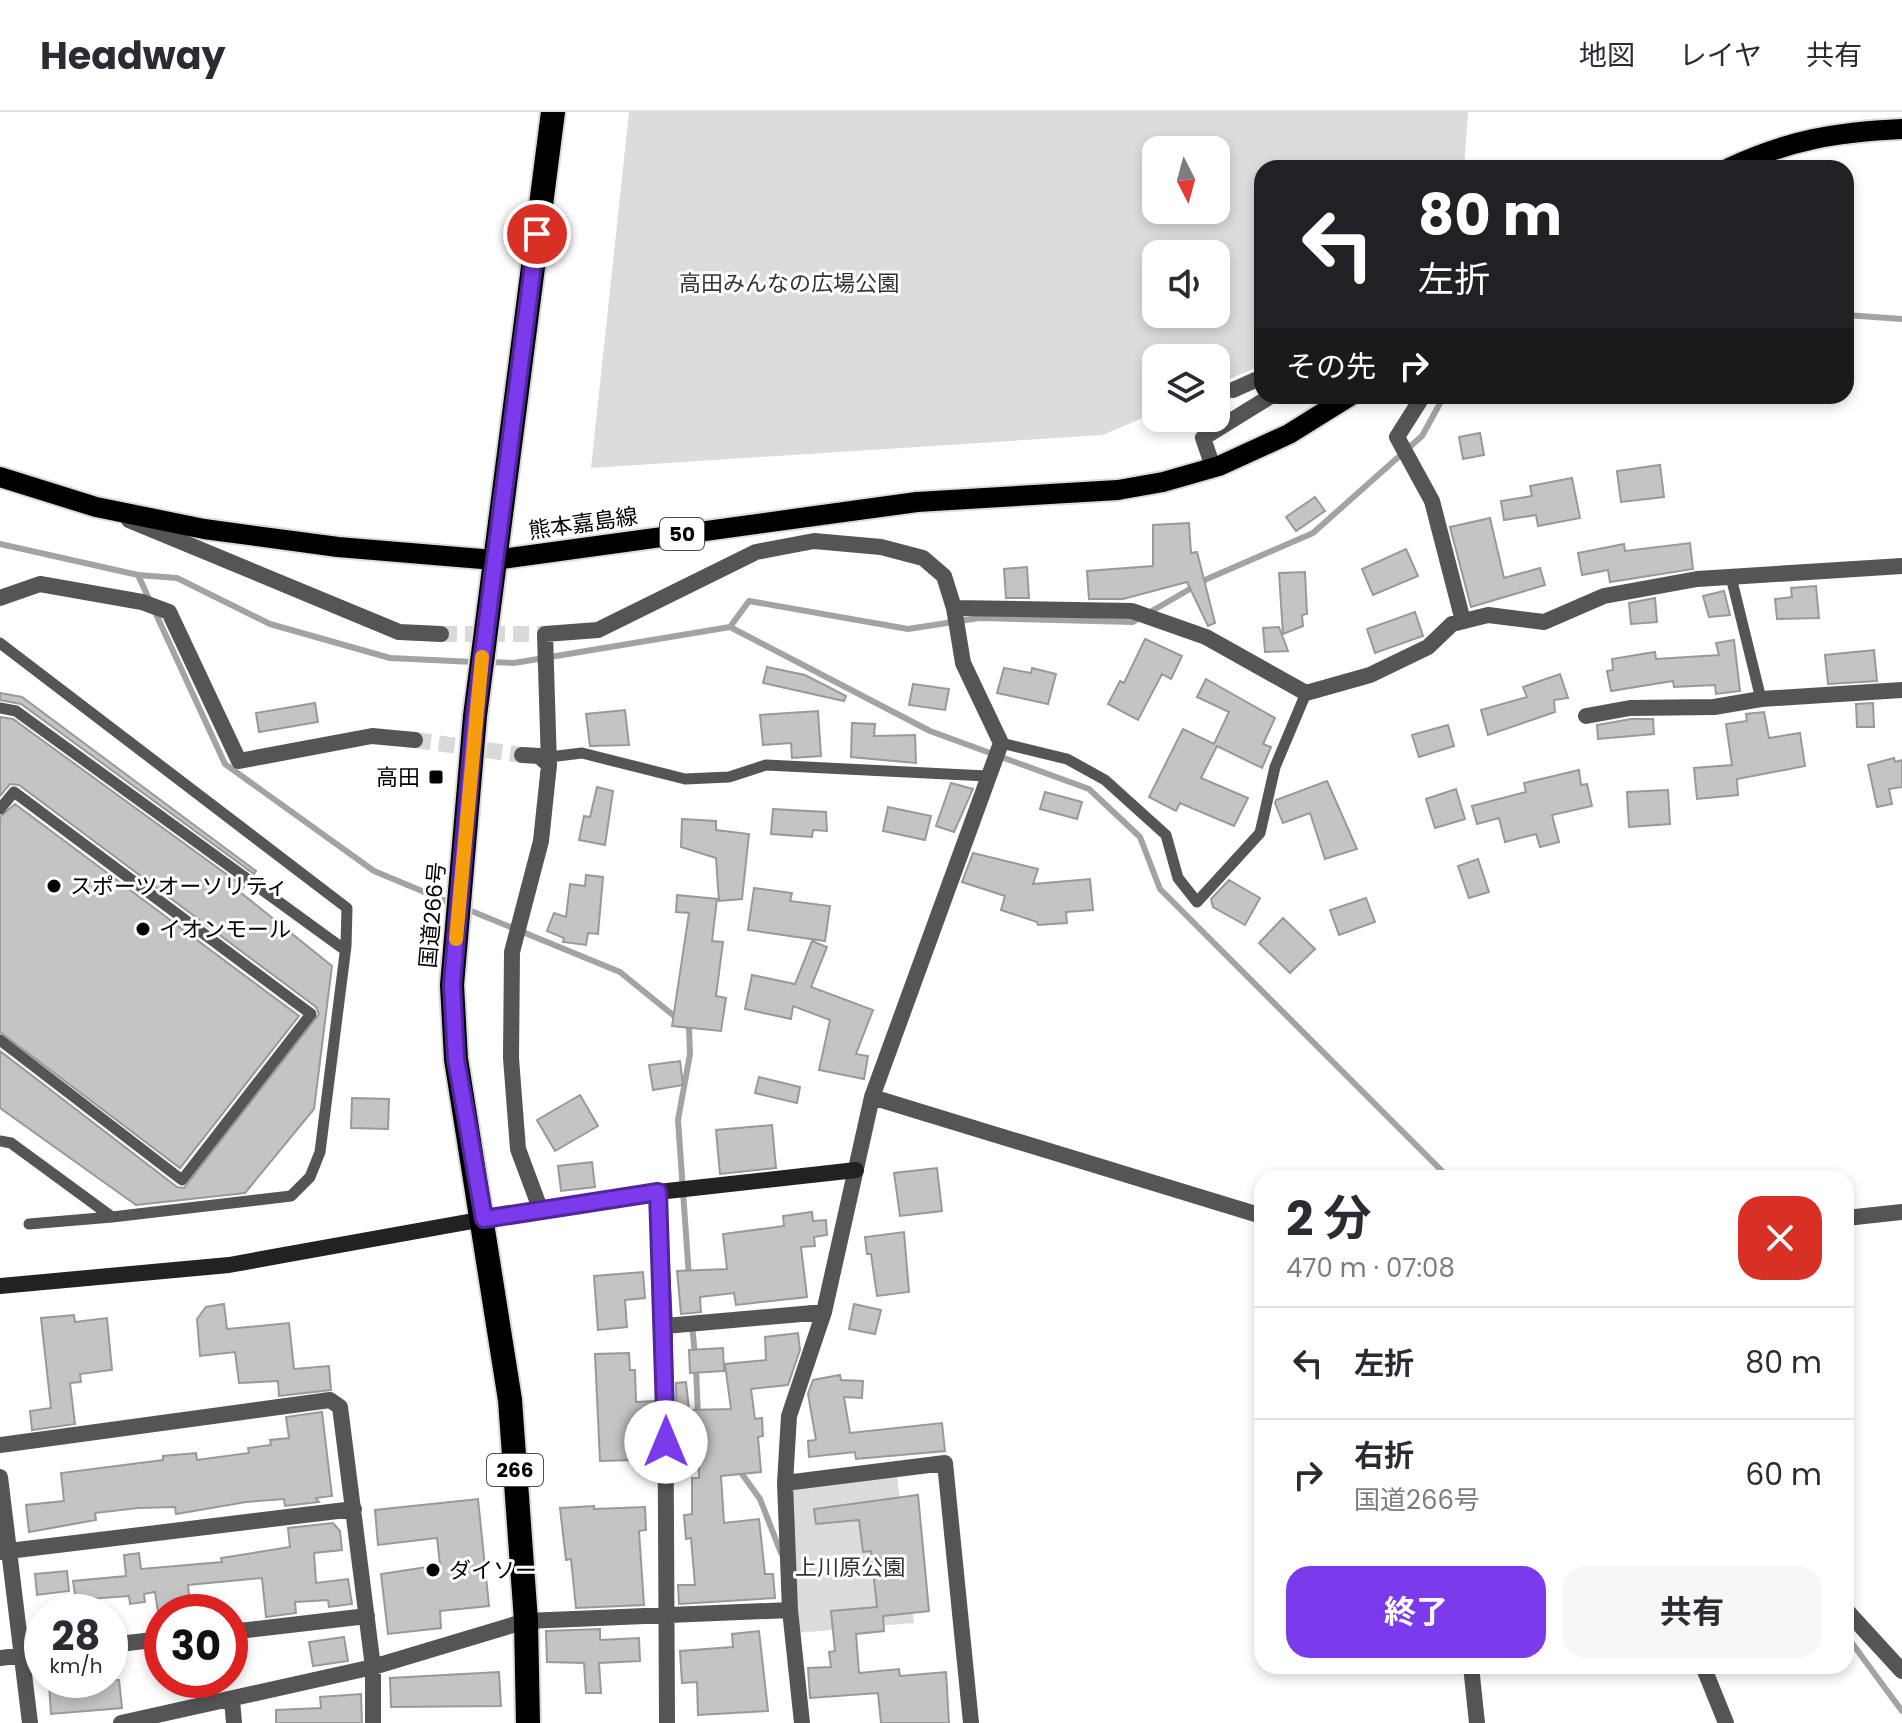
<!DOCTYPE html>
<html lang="ja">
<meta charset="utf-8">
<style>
:root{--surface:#fff;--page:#f7f7f7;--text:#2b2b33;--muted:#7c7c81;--line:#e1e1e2;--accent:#7c3aed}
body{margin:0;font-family:Poppins,"Noto Sans JP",sans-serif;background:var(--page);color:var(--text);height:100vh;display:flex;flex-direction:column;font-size:30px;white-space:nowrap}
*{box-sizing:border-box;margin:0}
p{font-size:26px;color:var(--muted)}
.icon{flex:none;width:44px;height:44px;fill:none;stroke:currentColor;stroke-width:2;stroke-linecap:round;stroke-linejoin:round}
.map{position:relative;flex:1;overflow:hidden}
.panel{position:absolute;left:1254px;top:1058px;width:600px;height:504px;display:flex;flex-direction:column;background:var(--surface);border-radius:24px;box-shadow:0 4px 12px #0003}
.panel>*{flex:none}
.hud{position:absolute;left:1254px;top:48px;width:600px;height:244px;border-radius:24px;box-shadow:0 4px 12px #0003;background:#202124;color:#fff;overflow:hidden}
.needle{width:52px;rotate:174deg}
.buttons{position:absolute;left:1142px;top:24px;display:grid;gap:16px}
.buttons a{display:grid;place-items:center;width:88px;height:88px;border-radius:16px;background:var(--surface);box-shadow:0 4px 12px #0003;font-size:40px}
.speed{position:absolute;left:24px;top:1482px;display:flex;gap:16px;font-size:40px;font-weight:700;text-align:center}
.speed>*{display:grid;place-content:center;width:104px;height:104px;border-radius:50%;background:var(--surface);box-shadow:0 4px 12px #0003;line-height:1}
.speed small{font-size:20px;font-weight:400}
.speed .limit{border:12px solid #d22;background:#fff;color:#111}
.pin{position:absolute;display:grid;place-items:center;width:68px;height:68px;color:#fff;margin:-34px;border:4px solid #fff;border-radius:50%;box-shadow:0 2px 8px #0007}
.me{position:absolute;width:88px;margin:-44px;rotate:0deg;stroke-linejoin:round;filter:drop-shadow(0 0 6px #0008)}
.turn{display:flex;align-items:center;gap:28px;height:168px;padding:0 32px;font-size:36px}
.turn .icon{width:104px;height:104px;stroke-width:2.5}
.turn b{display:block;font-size:56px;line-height:68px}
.then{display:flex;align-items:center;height:76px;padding:0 32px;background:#0003;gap:16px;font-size:30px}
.round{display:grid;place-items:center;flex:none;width:84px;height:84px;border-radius:24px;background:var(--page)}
.headline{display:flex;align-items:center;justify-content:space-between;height:136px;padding:0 32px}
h1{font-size:48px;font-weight:700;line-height:60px}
.cta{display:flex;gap:16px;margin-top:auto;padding:16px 32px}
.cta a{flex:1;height:92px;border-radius:24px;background:var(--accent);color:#fff;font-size:32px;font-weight:700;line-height:92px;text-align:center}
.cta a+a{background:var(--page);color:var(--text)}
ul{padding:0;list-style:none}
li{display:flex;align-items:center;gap:24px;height:112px;padding:0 32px;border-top:2px solid var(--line)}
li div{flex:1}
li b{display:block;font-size:30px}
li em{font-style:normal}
header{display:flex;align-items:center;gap:48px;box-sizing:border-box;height:112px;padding:0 40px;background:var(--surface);border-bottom:2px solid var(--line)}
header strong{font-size:38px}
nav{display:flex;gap:44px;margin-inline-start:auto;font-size:28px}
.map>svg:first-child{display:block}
</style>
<header>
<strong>Headway</strong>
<nav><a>地図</a><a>レイヤ</a><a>共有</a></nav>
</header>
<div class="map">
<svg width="1902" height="1611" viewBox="0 0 1902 1611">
<rect width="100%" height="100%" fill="#fff"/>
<!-- green -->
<path fill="#dcdcdc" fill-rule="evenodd" d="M629,0H1468L1464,56H1262V253L1216,273V246H1156V300L1103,323L591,356ZM1156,38H1216V98H1156ZM1156,142H1216V202H1156Z
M897,1363L914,1511L796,1521L789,1370Z"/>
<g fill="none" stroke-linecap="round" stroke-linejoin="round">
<!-- stream -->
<path stroke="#a3a3a3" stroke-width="6" d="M1846,203L1902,207
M0,432L138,463L225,652L374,759L453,792
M138,463L177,466L270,512L390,546L474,550
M730,515L749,489L908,517L979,506L1133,510L1207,467L1313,421L1422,324L1444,284
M490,550L514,551L730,515L930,619L1089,677L1140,725L1160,777L1449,1066
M464,796L620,860L689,916L690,942L678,1008L689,1165
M692,1212L695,1244
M696,1256L698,1304
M737,1355L760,1387L781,1441
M1846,1523L1902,1599"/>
</g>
<!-- building -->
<path fill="#c4c4c4" stroke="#999" stroke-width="2" d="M1480,321L1484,343L1463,347L1459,325Z
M1660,353L1664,385L1621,390L1617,359Z
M1572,366L1580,406L1538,414L1536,403L1504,408L1501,389L1532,384L1530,374Z
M1315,385L1325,399L1296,419L1286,405Z
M1490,406L1504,466L1540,456L1545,473L1471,495L1450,415Z
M1189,411L1191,441L1197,440L1215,511L1208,514L1187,470L1123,487H1089L1087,459L1153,454V413Z
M1690,431L1693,457L1610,470L1608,458L1582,463L1578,441L1624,432L1625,439Z
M1406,437L1418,464L1373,483L1362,457Z
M1027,455L1029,486H1006L1004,457Z
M1305,460L1307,502L1302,503L1303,514L1283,522L1279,461Z
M1816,474L1819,506L1777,507L1775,487L1792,485L1791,476Z
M1724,479L1730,503L1709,505L1703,484Z
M1655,486L1657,510L1631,512L1629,491Z
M1415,500L1423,524L1375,541L1367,517Z
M1279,515L1288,539L1265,540L1263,516Z
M1145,527L1182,544L1171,567L1162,562L1138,608L1108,592L1120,569L1124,571Z
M1734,528L1740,579L1716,582L1715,573L1674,575L1673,569L1611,579L1607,559L1613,558L1612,547L1655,540L1656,547L1719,543L1716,531Z
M1874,538L1877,569L1828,572L1825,543Z
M767,555L805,563L846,584L844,589L763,571Z
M1004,556L1031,561L1032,556L1056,562L1048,592L997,581Z
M1560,562L1568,586L1554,588L1555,600L1488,623L1481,598L1527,585L1523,575Z
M1206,567L1275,606L1263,632L1271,635L1262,656L1217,634L1201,666L1248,686L1234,714L1180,691L1176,699L1149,685L1183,617L1214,632L1229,600L1197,585Z
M913,572L949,577L945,598L909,593Z
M0,581L22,585L256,759L254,762L21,592L0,588Z
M315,591L318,610L259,620L256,601Z
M1873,591L1874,615H1857L1856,592Z
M625,598L629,633L590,634L586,602Z
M818,599L821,644L792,646L791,631L763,633L760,603Z
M1764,600L1769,626L1800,621L1805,654L1737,667L1738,683L1697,687L1694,656L1732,653L1726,612L1747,609L1746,602Z
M0,605L13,607L244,775L240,780L332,854L314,997L245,1081L136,1093L0,996V939L177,1075L184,1076L319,902L316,895L19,673L10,672L0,684Z
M1631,607H1653L1654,622L1598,627L1597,613Z
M852,611L875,612L874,624L915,623L916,651L851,645Z
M1448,613L1454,634L1419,645L1412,623Z
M1894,646L1895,650L1902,648V675L1889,677L1892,692L1877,695L1868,653Z
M1579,658L1581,673L1587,672L1592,694L1552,703L1559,730L1540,735L1536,722L1505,730L1499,706L1477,712L1472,694L1526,680L1524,671Z
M1327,669L1357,737L1325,747L1310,701L1283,711L1275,691L1276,688Z
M951,671L973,677L954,720L936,714Z
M597,675L613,679L605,733L579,728L584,704L590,705Z
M1456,677L1465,707L1435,716L1426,687Z
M1668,678L1670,712L1629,715L1627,680Z
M1045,680L1082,690L1077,707L1040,697Z
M15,692L299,904L180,1056L0,920V705Z
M888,695L931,704L925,728L883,719Z
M773,697L826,700L827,719L813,718L812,725L771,722Z
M682,707L716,709V718L749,722L742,787L719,789L716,746L681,735Z
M973,741L1038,757L1033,772L1090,767L1093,798L1066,800L1067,811L1038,813L1037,810L1001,798L1005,784L962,770Z
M1478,747L1489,780L1469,786L1458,754Z
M586,763L603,765L598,822L588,821L586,833L563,830L564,826L547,819L554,801L566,805L570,772L585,774Z
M1229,768L1260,786L1245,813L1213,795L1211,787Z
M754,776L792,781L790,789L830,794L825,829L748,818Z
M677,783L717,787L712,829L723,830L716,884L726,886L721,919L672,914L689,801L676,800Z
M1366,786L1375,810L1339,823L1330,798Z
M1283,806L1315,837L1290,861L1259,831Z
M812,829L827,835L811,875L873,898L856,942L868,944L864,967L819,958L830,908L793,894L791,907L745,897L752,863L795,872Z
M680,949L683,973L653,978L649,953Z
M759,965L800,975L797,991L755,981Z
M580,983L598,1014L555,1039L537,1008Z
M352,986L389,987L388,1017L351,1016Z
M772,1013L776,1056L720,1062L716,1018Z
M592,1050L595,1075L561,1079L558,1054Z
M937,1056L942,1099L900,1104L894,1061Z
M812,1100L813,1109L826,1108L827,1123L814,1125L815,1134L801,1135L807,1185L736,1193L734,1181L700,1185L701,1200L681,1202L677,1159L727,1157L723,1122L784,1114L783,1104Z
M904,1120L909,1180L877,1184L871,1142H867L865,1125Z
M643,1160L645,1186L625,1188L627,1215L598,1218L594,1164Z
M224,1192L227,1217L289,1211L294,1257L329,1254L331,1278L279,1284L278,1269L239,1271L235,1240L200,1244L197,1207L206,1195Z
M854,1192L881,1198L875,1222L849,1217Z
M74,1203L75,1210L107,1206L112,1258L80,1262L81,1270L70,1271L75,1312L32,1318L30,1299L51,1296L41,1206Z
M798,1221L800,1238L788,1273L751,1277L755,1307L762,1306L763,1324L758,1325L761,1360L721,1364L724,1411L759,1407L765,1462H773L775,1486L679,1492L678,1473H695L691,1426L686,1427L684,1403L692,1402V1366H699L698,1329H677L676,1271L686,1270L689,1298L731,1297L725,1252L766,1248L765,1225Z
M723,1236L724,1259L690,1261L689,1238Z
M629,1241L630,1258H635L636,1290L654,1289V1315L634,1316L635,1348L600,1349L595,1242Z
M840,1263L841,1268L863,1269L862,1286L844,1285L850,1321L942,1311L945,1339L856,1347L855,1340L809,1345L808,1329L816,1328L808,1282L813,1268Z
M322,1300L332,1384L316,1386L319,1390L285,1394L284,1387L246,1390L176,1402L175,1395L138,1396L95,1401L96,1408L29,1420L26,1393L64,1389L61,1361L163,1348V1344L196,1341L197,1348L249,1341L248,1336L271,1333L270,1328L289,1326L286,1305Z
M918,1383L929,1499L883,1504L884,1519L856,1522L859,1561L899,1557L900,1564L946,1560L949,1611H881L878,1581L810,1586L808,1556L831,1555L829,1540L835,1539L831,1499L877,1495L871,1439L863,1440L859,1408L816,1412L814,1397Z
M478,1387L489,1494L440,1499L441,1516L388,1522L381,1462L440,1453L437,1426L378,1433L375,1398Z
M594,1394V1397L645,1395L646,1418L639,1419L644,1493L576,1496L571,1447L566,1448L560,1396Z
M333,1411L340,1419L342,1438L314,1441L316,1471L348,1467L352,1492L329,1495L328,1488L295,1490L296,1501L266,1505L262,1466L188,1473L191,1500H158L155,1480L144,1482L145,1490L130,1492L129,1484L76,1488L73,1469L126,1464L124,1443L139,1441L141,1457L222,1450L221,1446L290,1435L288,1416Z
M67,1459L69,1479L37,1483L35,1462Z
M600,1517V1528L639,1526L640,1549L599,1551L601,1581H586L584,1551L547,1550L546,1519Z
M759,1519L768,1599L698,1603L697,1570L682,1571L680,1539L733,1535L732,1522Z
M344,1525L348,1549L313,1554L309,1530Z
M499,1560L501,1594L391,1595L390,1566Z
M88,1568H119L122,1596L51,1602L49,1572Z
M361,1582L362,1611H276V1598L321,1596L320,1585Z"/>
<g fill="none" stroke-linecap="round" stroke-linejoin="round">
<!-- street-tunnel -->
<path stroke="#d9d9d9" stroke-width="16" stroke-dasharray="16 8" stroke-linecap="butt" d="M441,522H545
M415,628L522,643"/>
<!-- primary casing -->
<g stroke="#dbdbdb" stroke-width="24">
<path id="primary" d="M1729,56C1789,28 1836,20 1902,17
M0,365L96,395L204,417L338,435L494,448L917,390L1118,378L1163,370L1219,354L1289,322L1350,284"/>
</g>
<!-- highway casing -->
<g stroke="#dbdbdb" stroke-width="28">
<path id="highway" d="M528,1611L526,1509L510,1288L456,947L452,873L475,604L553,0"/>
</g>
<!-- lane -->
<path stroke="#555" stroke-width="11" d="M1731,465L1761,587
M0,531L347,796L346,834L320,1040L310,1065L291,1084L112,1105L11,1031L0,1029
M0,596L16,599L345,838
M1001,631L1067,647L1105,668L1166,723L1178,766L1197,790L1260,721L1275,655L1306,581
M549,645L582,641L685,667L729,665L766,653L987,664
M0,697L14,680L311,902L182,1068L0,928
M29,1112L112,1105"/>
<!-- street -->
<path stroke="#555" stroke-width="16" d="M1233,278L1262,265
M1423,284L1397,325L1432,389L1463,509
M1213,355L1203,326L1271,284
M129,408L399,520L441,522
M0,486L40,472L142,490L169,500L239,649L372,624L415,628
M954,496L1132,499L1206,525L1306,581L1370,563L1428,535L1452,512L1488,503L1544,510L1604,484L1697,467L1902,454
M1586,604L1630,596L1714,595L1761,587L1902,578
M522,643L539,644L549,653L541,729L512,840L511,946L518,1037L541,1099
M549,653L545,522L598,518L756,440L814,429L881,435L923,446L944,464L954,496L963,551L1001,631L872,985L824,1200L789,1304L785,1371L790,1498L802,1611
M872,985L1262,1104
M658,1080L665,1214L667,1611
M1846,1106L1902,1100
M665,1214L824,1200
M0,1333L330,1288L340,1295L373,1555V1611
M0,1365L30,1611
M785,1371L945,1351L971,1611
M0,1440L354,1397
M1846,1498L1902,1559
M230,1520L367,1504
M110,1533L162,1527
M0,1546L42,1541
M1471,1554L1477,1611
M1703,1554L1726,1611
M232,1588L234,1611
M121,1611L373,1555L526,1509L790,1498"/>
<!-- secondary -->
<path stroke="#222" stroke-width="16" d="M0,1174L229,1153L484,1107L658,1080L856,1058"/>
<!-- primary -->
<use href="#primary" stroke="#000" stroke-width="20"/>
<!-- highway -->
<use href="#highway" stroke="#000" stroke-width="24"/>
</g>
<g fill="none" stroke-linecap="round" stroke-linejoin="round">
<!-- route casing -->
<g stroke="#51269a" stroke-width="20">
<path id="route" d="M537,122L475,604L452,873L456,947L484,1107L658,1080L666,1330"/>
</g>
<!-- route -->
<use href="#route" stroke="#7c3aed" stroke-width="14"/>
<!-- slow -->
<path stroke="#f59e0b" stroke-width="14" d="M456,827L482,545"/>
</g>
<!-- markers -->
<g fill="#000" stroke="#fff" stroke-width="3">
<rect x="428" y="657" width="16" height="16" rx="4"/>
<circle cx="54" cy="774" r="8"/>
<circle cx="143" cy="817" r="8"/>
<circle cx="433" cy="1458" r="8"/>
</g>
<g text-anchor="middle" stroke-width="6" stroke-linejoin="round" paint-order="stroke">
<!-- shield labels -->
<g fill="#fff" stroke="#4c4c4c" stroke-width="2">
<rect x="660" y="406" width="44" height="32" rx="6"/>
<rect x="487" y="1342" width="56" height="32" rx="6"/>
</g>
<g font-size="20" font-weight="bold" fill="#000">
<text x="682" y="429">50</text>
<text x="515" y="1365">266</text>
</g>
<!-- park labels -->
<g font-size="22" fill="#333" stroke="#fff">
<text x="789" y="179">高田みんなの広場公園</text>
<text x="850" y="1463">上川原公園</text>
</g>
<!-- street labels -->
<g font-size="22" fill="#000" stroke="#fff">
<text transform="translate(583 411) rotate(-8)" y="8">熊本嘉島線</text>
<text transform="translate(432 803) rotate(-85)" y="8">国道266号</text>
</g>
<!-- poi labels -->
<g font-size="22" fill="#000" stroke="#fff" text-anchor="start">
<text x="420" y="673" text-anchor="end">高田</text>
<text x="70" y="782">スポーツオーソリティ</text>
<text x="159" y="825">イオンモール</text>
<text x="449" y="1466">ダイソー</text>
</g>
</g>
</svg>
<div class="buttons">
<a><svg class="needle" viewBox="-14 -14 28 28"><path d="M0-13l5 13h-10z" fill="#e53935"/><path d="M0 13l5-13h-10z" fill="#7c7c81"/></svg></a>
<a><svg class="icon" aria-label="sound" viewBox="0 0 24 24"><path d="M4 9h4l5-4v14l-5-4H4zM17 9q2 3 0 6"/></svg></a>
<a><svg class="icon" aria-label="layers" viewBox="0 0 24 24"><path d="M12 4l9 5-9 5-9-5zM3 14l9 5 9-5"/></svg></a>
</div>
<div class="speed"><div>28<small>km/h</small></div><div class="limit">30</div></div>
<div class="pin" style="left:537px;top:122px;background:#d93025"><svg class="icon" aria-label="arrive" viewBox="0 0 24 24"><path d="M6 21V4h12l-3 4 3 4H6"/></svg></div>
<svg class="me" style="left:666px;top:1330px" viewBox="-20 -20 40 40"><circle r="19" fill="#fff"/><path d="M0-13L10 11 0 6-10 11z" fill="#7c3aed"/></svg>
<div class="hud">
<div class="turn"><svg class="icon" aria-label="left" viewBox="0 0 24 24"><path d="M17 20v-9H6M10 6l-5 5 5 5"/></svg><div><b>80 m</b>左折</div></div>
<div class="then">その先<svg class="icon" aria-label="right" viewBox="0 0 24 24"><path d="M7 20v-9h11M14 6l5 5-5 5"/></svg></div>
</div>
<section class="panel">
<div class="headline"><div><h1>2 分</h1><p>470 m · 07:08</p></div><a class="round" style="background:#d93025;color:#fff"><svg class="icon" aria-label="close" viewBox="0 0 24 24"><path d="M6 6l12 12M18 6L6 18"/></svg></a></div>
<ul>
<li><svg class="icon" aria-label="left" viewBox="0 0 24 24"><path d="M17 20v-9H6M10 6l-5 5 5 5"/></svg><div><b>左折</b></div><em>80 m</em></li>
<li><svg class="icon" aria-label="right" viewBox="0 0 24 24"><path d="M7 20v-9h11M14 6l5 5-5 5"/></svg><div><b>右折</b><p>国道266号</p></div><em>60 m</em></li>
</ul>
<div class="cta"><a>終了</a><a>共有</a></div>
</section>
</div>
